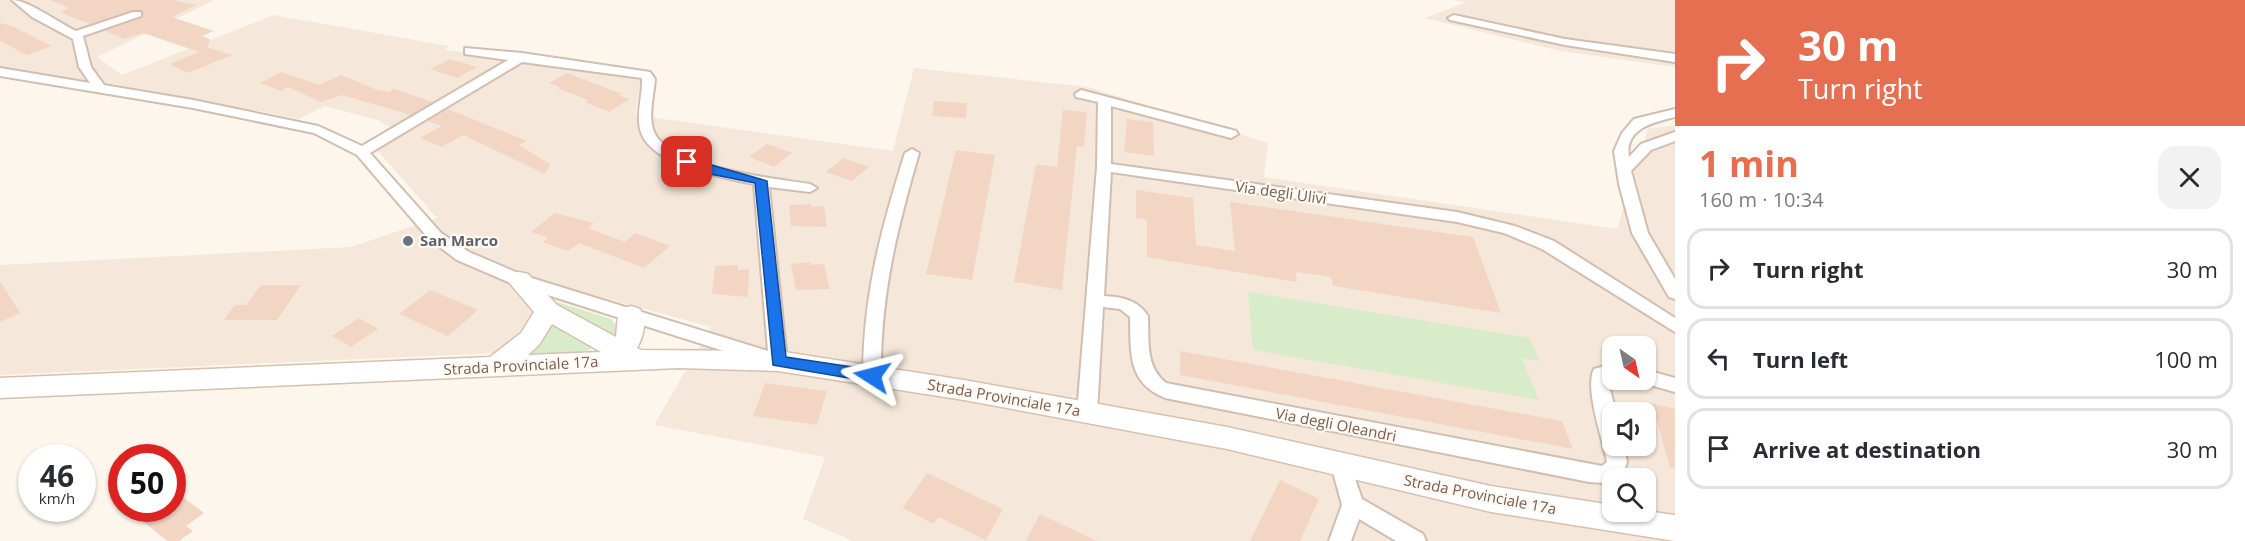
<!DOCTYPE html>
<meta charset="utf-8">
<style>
:root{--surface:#fff;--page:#f2f2f3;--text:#2b2b33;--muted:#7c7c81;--line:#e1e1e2;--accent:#e76f51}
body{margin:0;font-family:"Open Sans",sans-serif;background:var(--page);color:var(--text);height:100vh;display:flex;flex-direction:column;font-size:22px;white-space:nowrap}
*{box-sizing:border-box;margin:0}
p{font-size:20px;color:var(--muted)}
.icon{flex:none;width:33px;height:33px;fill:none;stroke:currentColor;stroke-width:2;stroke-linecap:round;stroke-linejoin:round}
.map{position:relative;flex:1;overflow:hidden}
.panel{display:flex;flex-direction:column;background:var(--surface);width:570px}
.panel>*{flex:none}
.hud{background:#e76f51;color:#fff;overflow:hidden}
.needle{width:39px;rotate:146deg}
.fabs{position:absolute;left:1602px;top:336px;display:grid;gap:12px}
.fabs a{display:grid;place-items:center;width:54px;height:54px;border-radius:12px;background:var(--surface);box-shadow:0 2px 4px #0004;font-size:30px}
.speed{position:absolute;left:18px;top:444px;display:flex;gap:12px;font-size:30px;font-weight:700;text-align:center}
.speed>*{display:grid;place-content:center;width:78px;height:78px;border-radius:50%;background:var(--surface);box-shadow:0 2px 4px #0004;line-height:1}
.speed small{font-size:15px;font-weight:400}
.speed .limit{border:9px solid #d22;background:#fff;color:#111}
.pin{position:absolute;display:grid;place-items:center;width:51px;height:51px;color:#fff;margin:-26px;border-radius:12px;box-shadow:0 3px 9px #0006}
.me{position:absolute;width:66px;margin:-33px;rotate:279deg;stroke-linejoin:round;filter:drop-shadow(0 0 4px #0008)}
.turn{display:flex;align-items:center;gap:21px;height:126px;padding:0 24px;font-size:27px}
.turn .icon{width:78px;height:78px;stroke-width:2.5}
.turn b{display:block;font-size:42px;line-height:51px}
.round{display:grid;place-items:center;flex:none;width:63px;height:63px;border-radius:18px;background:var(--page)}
.summary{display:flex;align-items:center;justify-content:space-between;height:102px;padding:0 24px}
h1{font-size:36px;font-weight:700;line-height:45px;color:var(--accent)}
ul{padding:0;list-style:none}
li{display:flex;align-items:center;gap:18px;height:81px;margin:0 12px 9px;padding:0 12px;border:3px solid var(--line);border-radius:18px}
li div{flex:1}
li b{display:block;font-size:22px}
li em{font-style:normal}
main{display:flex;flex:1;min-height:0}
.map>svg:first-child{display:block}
</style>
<main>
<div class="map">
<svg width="1675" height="541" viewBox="0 0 1675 541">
<rect width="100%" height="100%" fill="#fdf6ec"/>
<!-- residential -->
<path fill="#f5e8da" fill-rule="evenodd" d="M0,0H215L97,57L122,75L274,15L449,46L445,50L641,79L635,115L893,151L914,68L1088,87L1268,143L1264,177L1617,229L1648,129L1675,125V541H852L803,519L825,457L654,425L711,327L549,283L534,325L497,353L0,375V265L351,247L437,218L377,150L404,134L377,120L325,106L298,119L120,85L37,75L0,67ZM1612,346H1646V380H1612ZM1612,412H1646V446H1612ZM1612,478H1646V512H1612Z
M1454,0H1675V67L1560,51L1425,18L1466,2Z"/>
<!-- green -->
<path fill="#d8ecc9" d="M1248,292L1530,338L1540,361L1522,358L1539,400L1253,350Z
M557,302L611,319L619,329V338L613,344L554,303Z
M550,323L592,348L582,353L523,355Z"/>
<!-- building -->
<path fill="#f3d5c3" d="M50,0H173L197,5L172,17L214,31L202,36L210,39L207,49L210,48L232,55L188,73L169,64L199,52L143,33L125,39L105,31L142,18L143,10H132L89,24L60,12L69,8Z
M0,23L12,26L52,46L27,55L0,41Z
M450,59L477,67L458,78L430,69Z
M282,72L319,85L341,75L377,90L388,92L394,89L433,102L411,115L342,95L321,102L288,87L281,91L260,83Z
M567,73L622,94L619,96L630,99L609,112L585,102L588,100L557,88L560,87L549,83Z
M934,101L967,103L966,118L932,116Z
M448,109L527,141L519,145L550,164L545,174L463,135L442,147L420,138L442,126L428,121Z
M1063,110L1087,112L1084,147L1077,146L1062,290L1014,282L1036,164L1057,167Z
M1127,119L1153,122L1154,156L1124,152Z
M767,144L792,153L774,167L749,157Z
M956,150L995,155L972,280L926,274Z
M843,158L869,167L852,181L826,172Z
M1136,190L1193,198L1196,245L1235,251L1230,202L1473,237L1501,313L1333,286L1331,277L1296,272L1297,282L1147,257V220L1136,218Z
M811,204V207L824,206L827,227L791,226L789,205Z
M555,213L594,223L588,228L625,242L635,233L670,246L644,268L579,243L568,251L543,242L548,238L531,232Z
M810,262L811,265L824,264L830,289L796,290L791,264Z
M738,265V270L749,269L748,297L712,294L715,266Z
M0,281L20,313L0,322Z
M261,285H301L277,320H224L235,305H246Z
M430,290L478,310L448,336L399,314Z
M359,318L378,329L351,347L332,336Z
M1180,351L1562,421L1573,449L1180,375Z
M765,383L827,391L817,425L753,416Z
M1652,403L1675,409V468H1670Z
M927,473L1003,509L986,540L938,517L934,524L903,508Z
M1280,480L1319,499L1300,541H1250Z
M172,489L204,513L186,526L193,531L179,541H167L127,508H172Z
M1040,514L1097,541H1026Z"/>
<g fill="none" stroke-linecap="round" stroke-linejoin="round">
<!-- street casing -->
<g stroke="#d1beb0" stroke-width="4">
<path id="street" d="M12,0C28,0 59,23 76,31L133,12H141V16L83,36L91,67L104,85L193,100L318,126L362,146L508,60L465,54V48L522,53L650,72L655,79C654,95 647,119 655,134C672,167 775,179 810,184L817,188L810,192L769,187L787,361L785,366H771L513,284L457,260L429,239L357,155L314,133L193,108L0,76V68L90,83L79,67L73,39L32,17ZM522,62L642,78C643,95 636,112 640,129C648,165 724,178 754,184L768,351L525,276L469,252L441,233L370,153Z
M1454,15L1565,39L1675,54V62L1565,45L1450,20L1448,18Z
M1081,90L1236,131L1238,134L1231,138L1111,106V164L1457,212L1515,226L1554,241L1675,318V332L1542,249L1504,233L1457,222L1111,172L1104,296C1122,297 1138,300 1148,316C1149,341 1145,366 1166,383L1602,466L1607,462C1603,440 1584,388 1594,369L1612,364V378L1608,382L1616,412H1612V446H1624L1627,462L1622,476L1603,483L1589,482L1165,398C1127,382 1131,353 1130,317L1120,309L1103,307L1097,413L1094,418L1087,420L1080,418L1077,413L1097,167L1098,102L1076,97L1075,94Z
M1675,109V117C1655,122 1624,128 1629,157L1641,144L1675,132V141L1651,150L1631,171L1648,233L1675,279V299L1669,297L1632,233L1619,184L1614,151L1622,133L1634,119Z
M912,149L919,153C897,229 880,296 881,376L879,381H865L863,376C863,296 881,229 905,153Z
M1646,370L1675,378V392L1639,382L1638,380H1646Z
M1341,457L1348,459L1362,499L1423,534L1426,541H1396L1359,519L1351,541H1329L1342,505L1331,465L1334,459Z"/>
</g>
<!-- secondary casing -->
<g stroke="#d6c0b0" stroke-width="3">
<path id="secondary" d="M519,272L528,274L557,305L616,337L618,315L622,309L631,306L640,309C647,321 644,336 637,348L641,350L778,351L964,380L1227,427L1491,486L1612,505V512L1646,511L1675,515V541L1491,512L1227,449L964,400L778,371L679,368L0,398V378L490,357L521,333L534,312L507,280L510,274ZM552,324L601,352L528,355L539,345Z"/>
</g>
<!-- street -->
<use href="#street" fill="#fff" fill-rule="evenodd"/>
<!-- secondary -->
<use href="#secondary" fill="#fff" fill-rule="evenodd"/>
</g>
<!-- route -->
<path fill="#1a73e8" stroke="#114b97" stroke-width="1.5" d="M687,158L767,181L786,357L872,370L880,376L878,380L872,382L773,365L755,183L710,174L683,164V159Z"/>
<!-- markers -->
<circle fill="#6b7280" stroke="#fffaf3" stroke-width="2" cx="408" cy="241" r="6"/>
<g text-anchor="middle" stroke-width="4.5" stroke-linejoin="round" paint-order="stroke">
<!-- street labels -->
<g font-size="15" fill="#7a5c4d" stroke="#fffaf3">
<text transform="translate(1281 193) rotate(8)" y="5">Via degli Ulivi</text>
<text transform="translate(521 366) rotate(-3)" y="5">Strada Provinciale 17a</text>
<text transform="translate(1004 398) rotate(10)" y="5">Strada Provinciale 17a</text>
<text transform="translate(1336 425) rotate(11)" y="5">Via degli Oleandri</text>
<text transform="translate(1480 495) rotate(11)" y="5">Strada Provinciale 17a</text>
</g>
<!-- worship labels -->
<g font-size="15" font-weight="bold" fill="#5b616d" stroke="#fffaf3" text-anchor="start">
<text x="420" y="246">San Marco</text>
</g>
</g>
</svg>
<div class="fabs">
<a><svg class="needle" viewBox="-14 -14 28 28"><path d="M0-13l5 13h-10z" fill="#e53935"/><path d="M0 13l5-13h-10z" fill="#7c7c81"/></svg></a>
<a><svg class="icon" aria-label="sound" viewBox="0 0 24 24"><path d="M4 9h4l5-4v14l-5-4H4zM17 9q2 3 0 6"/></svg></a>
<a><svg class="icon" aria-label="search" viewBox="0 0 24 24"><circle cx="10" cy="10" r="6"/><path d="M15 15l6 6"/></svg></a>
</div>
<div class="speed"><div>46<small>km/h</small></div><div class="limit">50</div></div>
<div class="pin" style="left:687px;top:162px;background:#d93025"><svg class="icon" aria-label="arrive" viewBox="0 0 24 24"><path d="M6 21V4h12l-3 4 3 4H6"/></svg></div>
<svg class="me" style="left:872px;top:376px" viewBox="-20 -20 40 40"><path d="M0-17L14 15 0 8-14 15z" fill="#1a73e8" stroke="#fff" stroke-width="4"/></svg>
</div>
<section class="panel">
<div class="hud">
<div class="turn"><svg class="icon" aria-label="right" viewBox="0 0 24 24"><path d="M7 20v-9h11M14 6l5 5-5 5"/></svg><div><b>30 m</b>Turn right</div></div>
</div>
<div class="summary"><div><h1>1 min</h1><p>160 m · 10:34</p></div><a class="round"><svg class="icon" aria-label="close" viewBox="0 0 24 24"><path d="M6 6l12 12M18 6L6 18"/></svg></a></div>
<ul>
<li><svg class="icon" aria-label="right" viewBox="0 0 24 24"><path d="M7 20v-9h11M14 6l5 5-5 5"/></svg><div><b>Turn right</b></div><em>30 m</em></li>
<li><svg class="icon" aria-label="left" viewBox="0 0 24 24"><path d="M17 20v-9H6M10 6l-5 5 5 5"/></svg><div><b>Turn left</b></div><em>100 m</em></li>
<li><svg class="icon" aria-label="arrive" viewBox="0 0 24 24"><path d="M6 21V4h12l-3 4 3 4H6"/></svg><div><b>Arrive at destination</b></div><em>30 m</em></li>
</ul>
</section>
</main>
